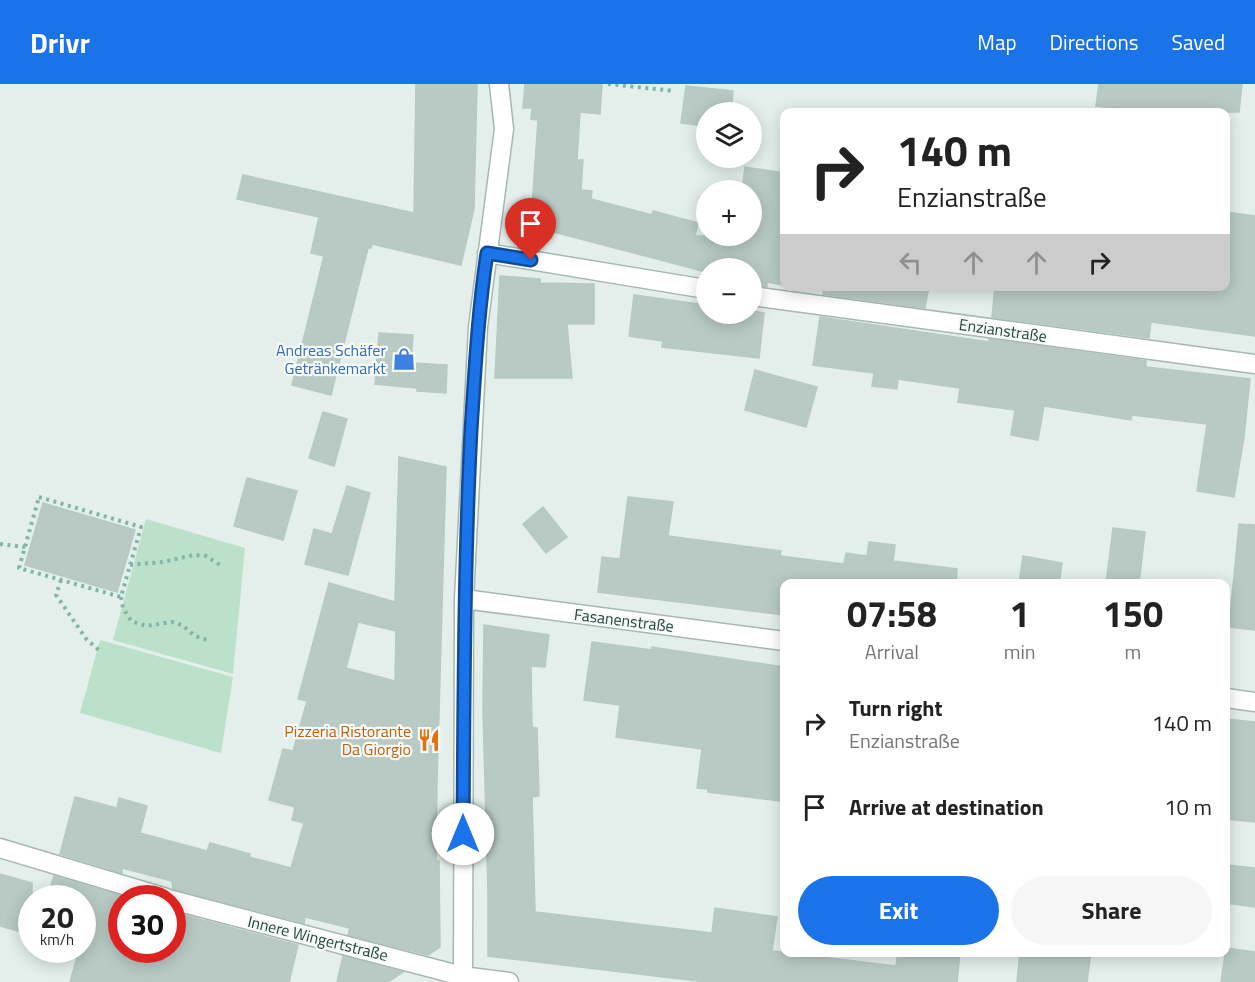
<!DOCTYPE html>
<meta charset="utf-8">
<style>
:root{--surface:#fff;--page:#f6f6f6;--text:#222;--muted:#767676;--accent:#1a73e8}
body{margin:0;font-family:"Titillium Web",sans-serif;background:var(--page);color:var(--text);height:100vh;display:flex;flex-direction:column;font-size:22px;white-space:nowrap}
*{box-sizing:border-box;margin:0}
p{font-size:20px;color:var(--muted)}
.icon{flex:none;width:33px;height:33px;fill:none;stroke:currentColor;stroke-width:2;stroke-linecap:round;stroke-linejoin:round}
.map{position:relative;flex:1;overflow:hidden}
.sheet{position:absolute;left:780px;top:495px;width:450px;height:378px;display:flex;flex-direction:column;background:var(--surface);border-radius:12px;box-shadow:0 3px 15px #0003}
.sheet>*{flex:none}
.guide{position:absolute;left:780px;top:24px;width:450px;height:183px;border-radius:12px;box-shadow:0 3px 15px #0003;background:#fff;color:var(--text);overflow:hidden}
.controls{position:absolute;left:696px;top:18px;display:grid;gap:12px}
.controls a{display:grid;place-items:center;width:66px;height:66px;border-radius:50%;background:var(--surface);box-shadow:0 3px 15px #0003;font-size:30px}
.speed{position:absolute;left:18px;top:801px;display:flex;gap:12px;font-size:30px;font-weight:700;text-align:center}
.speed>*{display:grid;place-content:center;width:78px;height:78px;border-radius:50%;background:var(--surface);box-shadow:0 3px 15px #0003;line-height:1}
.speed small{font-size:15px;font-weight:400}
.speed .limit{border:9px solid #d22;background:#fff;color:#111}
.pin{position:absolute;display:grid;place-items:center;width:51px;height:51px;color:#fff;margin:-62px -26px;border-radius:50% 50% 50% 0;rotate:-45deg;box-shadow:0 0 6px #0007}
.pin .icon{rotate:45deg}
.me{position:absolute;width:66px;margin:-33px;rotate:0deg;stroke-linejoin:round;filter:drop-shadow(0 0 4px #0008)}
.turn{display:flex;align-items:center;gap:21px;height:126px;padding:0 18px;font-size:27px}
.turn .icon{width:78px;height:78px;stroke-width:2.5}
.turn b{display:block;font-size:42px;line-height:51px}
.lanes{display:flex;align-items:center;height:57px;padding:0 18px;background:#0003;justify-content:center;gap:30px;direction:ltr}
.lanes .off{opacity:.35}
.eta{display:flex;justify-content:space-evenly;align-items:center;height:102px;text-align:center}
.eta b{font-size:36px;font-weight:700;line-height:42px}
.cta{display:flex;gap:12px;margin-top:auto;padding:12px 18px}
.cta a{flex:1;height:69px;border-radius:36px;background:var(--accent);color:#fff;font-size:24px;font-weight:700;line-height:69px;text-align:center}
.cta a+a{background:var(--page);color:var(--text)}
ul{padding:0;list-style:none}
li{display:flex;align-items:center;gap:18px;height:84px;padding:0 18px}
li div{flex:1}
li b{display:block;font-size:22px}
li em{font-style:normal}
header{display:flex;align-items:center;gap:36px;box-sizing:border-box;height:84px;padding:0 30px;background:var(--accent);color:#fff}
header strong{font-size:28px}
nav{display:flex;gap:33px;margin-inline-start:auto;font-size:21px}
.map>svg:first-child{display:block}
</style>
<header>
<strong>Drivr</strong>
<nav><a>Map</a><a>Directions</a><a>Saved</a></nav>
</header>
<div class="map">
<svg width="1255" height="898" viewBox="0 0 1255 898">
<rect width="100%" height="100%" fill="#e4efeb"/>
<!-- green -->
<path fill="#bce1ca" d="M146,435L245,464L233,590L113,556Z
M100,556L233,593L221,669L80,629Z"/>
<!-- building -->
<path fill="#b9cac5" stroke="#b6c9c3" stroke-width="1.5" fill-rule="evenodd" d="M416,0H477L474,125L461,181L372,160L371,164H368L331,311L292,301L324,172L311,169L319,133L237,115L243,91L414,129Z
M525,0H602L600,30L580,28L577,76H583L581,106L592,107L591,115L652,131L653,127L698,139L695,152H752V106H742L745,83L784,89V201L767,198V203L752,201V184H706V188L535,143L531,137L538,36L531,35L532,24H523Z
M1099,0H1242L1239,28H1153L1096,22Z
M686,2L733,7L731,28H706V42L681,39Z
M1226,128L1255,132V252L1151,238L1149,254L992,233L995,202H1226Z
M500,192L540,195V199L594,200V240H567L572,294H495Z
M824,202H929L925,224L823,210Z
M634,211L706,221V230H752V227L764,229L759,274L662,263L663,257L629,252Z
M820,233L989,258V255L1146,277V283L1250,295L1244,353L1234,413L1197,407L1207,340L1132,331L1131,336L1044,322L1038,356L1011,351L1015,326L958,318L960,304L898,295L897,305L872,302L874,289L813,281Z
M379,249L413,251L411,279L447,281L446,309L417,307V304L375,300Z
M755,286L817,303L806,343L745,326Z
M323,328L347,335L334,382L309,374Z
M399,373L446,383L437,698L436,776L439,777L440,863L428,871L348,851L350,844L305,833L304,839L173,805L172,797L122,784V789L60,770L75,713L117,724L119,714L147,722L140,749L207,767L210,759L250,770L249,773L291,784L304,739L292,736L295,723L269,716L283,665L293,667L307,617L298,615L329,499L395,518ZM358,538L396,547L395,597L346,584Z
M247,394L297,407L283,456L234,442Z
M347,402L370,409L348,491L305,480L314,445L332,450Z
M628,413L673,418L668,452L781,467L780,472L844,480L846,469L867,472L869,458L895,461L893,477L957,485L956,500H784V531L598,508L602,473L620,475Z
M43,419L135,446L117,508L25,481Z
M543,423L567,453L546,469L523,440Z
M1239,440L1255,441V546L1229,543Z
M1113,444L1145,448L1139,500H1106Z
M1023,472L1062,479L1059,500H1019Z
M484,541L549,551L545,583L531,582L532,643L537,644L539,712L532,713L535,828L712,849L715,824L777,833L772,867L896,882L898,868H960L957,898H706L488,872V809L483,626Z
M592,558L652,566V563L784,583V677L780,717L708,708V705L697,704L702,665L616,653L620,621L584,616Z
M1226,635L1255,638V738L1226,735Z
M1226,781L1255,784V823L1226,819Z
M0,790L32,799V851L0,842Z
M54,792L122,812V866H172V828L298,861L289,898H70L79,866H82V814H47Z
M1226,864L1255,868V898H1221Z
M1020,868H1091L1087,898H1017Z
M343,872L403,888L388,898H337Z"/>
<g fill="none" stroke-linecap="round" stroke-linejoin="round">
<!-- minor casing -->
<g stroke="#a6b8b3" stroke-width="21">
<path id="minor" d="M487,169L706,205
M752,212L1255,280
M464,515L784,557
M1226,614L1255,618
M0,764L167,814
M172,816L462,892L509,898
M463,898L464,515L478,243L504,45L499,0"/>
</g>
<!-- path -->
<path stroke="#82b5aa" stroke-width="4" stroke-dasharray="3 4.5" stroke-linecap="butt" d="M608,0L675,7
M39,413L141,443L121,513L19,484Z
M0,460L25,463
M130,481L162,478L194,471L206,472L220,481
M61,496L56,511L87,556L99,566
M121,513L123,524L131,537L146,542L172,538L182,541L195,552L207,556"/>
<!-- minor -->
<use href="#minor" stroke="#fff" stroke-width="18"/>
</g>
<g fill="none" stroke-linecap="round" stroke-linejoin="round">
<!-- route casing -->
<g stroke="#114b97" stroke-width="15">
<path id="route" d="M463,750C464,615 464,481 471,346C475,286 478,228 487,169L531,176"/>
</g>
<!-- route -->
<use href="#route" stroke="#1a73e8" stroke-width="10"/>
</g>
<!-- icons -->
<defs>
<g id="shop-bare" transform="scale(1.8)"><path d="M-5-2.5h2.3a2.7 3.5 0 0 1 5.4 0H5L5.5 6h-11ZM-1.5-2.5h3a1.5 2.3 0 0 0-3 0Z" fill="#3f7fe0" stroke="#f6fbf9" stroke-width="2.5" paint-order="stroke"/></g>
<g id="restaurant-bare" transform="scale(1.8)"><path d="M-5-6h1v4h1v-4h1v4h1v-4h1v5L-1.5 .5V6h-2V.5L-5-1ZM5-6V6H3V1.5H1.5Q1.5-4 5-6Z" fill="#e8710a" stroke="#f6fbf9" stroke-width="2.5" paint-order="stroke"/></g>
</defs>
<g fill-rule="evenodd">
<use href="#shop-bare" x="404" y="275"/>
<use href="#restaurant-bare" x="429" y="656"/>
</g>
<g text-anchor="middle" stroke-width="4.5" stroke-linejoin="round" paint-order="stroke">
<!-- street labels -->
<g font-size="16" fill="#22433d" stroke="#f6fbf9">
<text transform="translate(1003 246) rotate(8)" y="6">Enzianstraße</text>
<text transform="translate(624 536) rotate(7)" y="6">Fasanenstraße</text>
<text transform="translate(318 854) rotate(14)" y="6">Innere Wingertstraße</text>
</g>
<!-- shop labels -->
<g font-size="16" fill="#366cbe" stroke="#f6fbf9" text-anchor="end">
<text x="386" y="272">Andreas Schäfer<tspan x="386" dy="18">Getränkemarkt</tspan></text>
</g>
<!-- food labels -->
<g font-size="16" fill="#c56008" stroke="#f6fbf9" text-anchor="end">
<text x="411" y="653">Pizzeria Ristorante<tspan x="411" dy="18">Da Giorgio</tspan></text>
</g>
</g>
</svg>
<div class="controls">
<a><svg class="icon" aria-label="layers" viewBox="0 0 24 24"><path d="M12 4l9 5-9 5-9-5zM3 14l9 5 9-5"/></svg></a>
<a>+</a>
<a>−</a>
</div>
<div class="speed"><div>20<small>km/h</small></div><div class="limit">30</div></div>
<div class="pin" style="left:531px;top:176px;background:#d93025"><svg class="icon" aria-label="arrive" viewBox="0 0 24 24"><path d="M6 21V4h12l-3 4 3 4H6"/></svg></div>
<svg class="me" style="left:463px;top:750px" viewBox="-20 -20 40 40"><circle r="19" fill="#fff"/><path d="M0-13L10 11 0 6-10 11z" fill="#1a73e8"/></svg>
<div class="guide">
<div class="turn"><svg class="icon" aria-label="right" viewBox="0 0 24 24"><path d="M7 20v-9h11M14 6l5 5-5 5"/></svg><div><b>140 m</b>Enzianstraße</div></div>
<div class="lanes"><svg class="icon off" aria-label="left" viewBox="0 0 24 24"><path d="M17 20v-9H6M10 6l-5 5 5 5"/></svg><svg class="icon off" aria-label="ahead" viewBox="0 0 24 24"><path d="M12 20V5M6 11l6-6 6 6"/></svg><svg class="icon off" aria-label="ahead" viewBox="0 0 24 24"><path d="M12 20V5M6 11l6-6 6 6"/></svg><svg class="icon" aria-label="right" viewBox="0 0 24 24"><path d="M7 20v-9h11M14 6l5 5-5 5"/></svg></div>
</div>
<section class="sheet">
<div class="eta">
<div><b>07:58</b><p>Arrival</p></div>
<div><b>1</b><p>min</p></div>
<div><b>150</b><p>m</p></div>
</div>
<ul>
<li><svg class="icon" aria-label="right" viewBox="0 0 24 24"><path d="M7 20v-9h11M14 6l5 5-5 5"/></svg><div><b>Turn right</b><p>Enzianstraße</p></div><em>140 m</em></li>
<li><svg class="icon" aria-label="arrive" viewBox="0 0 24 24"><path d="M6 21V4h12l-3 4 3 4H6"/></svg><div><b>Arrive at destination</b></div><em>10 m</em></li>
</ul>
<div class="cta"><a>Exit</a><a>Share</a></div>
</section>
</div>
